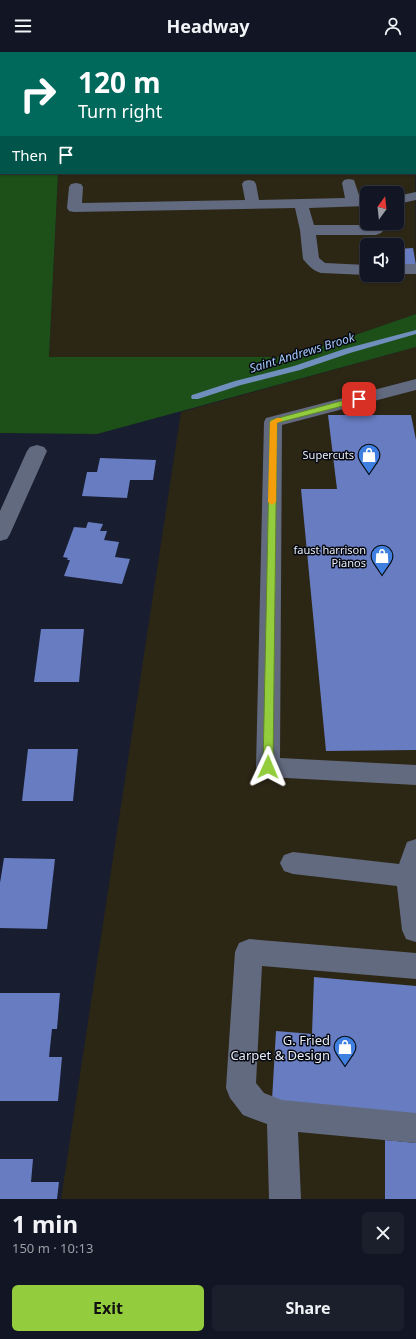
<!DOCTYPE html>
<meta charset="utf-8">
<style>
:root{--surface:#121624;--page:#1b1f2c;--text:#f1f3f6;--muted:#9c9fa6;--line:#313541;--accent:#93cd3d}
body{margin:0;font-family:"Noto Sans",sans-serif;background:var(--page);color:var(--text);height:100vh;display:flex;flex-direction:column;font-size:15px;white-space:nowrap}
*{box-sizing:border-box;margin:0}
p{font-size:13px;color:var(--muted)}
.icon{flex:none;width:22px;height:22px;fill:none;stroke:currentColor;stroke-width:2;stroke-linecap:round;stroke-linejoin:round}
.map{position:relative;height:1147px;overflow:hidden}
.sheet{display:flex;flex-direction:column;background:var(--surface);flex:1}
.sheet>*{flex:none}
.guide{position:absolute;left:0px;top:0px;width:416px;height:122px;box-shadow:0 1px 3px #0004,0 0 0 1px var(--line);background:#00695c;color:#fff;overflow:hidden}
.needle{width:26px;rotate:15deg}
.controls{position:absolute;left:360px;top:134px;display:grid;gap:8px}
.controls a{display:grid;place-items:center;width:44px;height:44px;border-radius:6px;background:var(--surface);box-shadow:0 1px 3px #0004,0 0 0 1px var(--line);font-size:20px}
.pin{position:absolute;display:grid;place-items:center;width:34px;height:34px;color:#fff;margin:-17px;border-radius:8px;box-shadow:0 2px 6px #0006}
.me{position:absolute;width:44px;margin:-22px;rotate:1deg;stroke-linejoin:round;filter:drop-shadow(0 0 3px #0008)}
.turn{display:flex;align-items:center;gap:14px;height:84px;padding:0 12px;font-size:18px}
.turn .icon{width:52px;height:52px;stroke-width:2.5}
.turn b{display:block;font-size:28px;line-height:34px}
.then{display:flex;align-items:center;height:38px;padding:0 12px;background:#0003;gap:8px;font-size:15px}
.round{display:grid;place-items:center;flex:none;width:42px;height:42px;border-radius:6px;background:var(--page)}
.headline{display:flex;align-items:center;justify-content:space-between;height:68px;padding:0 12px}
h1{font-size:24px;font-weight:700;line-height:30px}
.button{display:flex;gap:8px;margin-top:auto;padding:8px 12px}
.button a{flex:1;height:46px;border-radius:6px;background:var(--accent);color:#111;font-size:16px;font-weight:700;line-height:46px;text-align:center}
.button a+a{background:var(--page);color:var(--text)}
header{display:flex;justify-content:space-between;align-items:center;height:52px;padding:0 12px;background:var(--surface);font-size:18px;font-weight:700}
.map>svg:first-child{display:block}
</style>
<header><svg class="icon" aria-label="menu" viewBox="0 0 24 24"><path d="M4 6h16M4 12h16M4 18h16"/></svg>Headway<svg class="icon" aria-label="person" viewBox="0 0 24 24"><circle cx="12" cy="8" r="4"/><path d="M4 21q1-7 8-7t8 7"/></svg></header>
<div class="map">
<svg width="416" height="1147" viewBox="0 0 416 1147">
<rect width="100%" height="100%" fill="#181e30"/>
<!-- commercial -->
<path fill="#2c2615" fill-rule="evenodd" d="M64,0H404V1H64Z
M415,30L416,262L291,305H49L58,121H415ZM367,141H397V171H367ZM367,193H397V223H367Z
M416,295V1147H61L181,360Z"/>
<!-- green -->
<path fill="#1d5018" d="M0,0H64L1,1V121H58L49,305H291L416,262V295L97,382L0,381Z"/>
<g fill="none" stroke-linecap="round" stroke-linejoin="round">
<!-- stream -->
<path fill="#708fbd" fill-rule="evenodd" d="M416,278V282L350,301L300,318L241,333L198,347H192L191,345L192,343L235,329L294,314L344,297Z"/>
</g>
<!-- building -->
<path fill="#687dc1" d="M413,196L416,213L400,214L397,205V197Z
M328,363H411L416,388V698L326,699L301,437H337Z
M100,406L156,408L153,428H130L127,446L82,444L87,420H97Z
M88,470L103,472L100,479H107L104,488L119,490L115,505L130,507L122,532L64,524L70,508H67L68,506L63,505L74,475L86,476Z
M41,577H84L79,630H34Z
M28,697H78L73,749H22Z
M4,806L55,807L47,877L0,876V831Z
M314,925L416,934V1062L272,1048L276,979L312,982Z
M0,941H60L57,977H52L49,1005H62L58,1049H0Z
M385,1088L416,1091V1147H385Z
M0,1107H33L31,1130H59L57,1147H0Z"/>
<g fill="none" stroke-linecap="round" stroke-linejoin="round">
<!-- minor -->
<path fill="#626a80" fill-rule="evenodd" d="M349,127L354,128L360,146H367V154L309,156L314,173H376L381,175L384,178L381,181L376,183H316L319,206L325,211L367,213V223L321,221C313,219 308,213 303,207L300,178L295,156L74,160L69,159L67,156L69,135L71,132L76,131L81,132L83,135L82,151L245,148L242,132L244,129L249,128L254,129L256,132L259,148L345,146L342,131L344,128Z
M416,140V148L397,152V144Z
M397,212H416V222H397Z
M416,327V338L282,373L280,706L416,713V733L268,725L259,722L256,715L264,370L266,366Z
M37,393L44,395L47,399L10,482L7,487L0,489V459L27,399L30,395Z
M416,787V890L406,887L402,878L397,834L293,822L284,819L280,811L284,803L293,800L399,812L407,790Z
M249,887L416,901V927L262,914L256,1031L264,1041L282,1048L416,1061V1091L298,1080L301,1147H269L267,1072L243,1063L230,1046L226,1036L235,900L239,891Z"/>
</g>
<!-- route -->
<path fill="#93cd3d" stroke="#608528" d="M356,345H362L363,347L362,349L277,371L273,715L271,718H264L263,715L270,370L271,368Z"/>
<!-- slow -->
<path fill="#f59e0b" d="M277,366H280L283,368L277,371L276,450L272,453L268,450L270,370Z"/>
<!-- icons -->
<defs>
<g id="shop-pin" transform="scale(1.15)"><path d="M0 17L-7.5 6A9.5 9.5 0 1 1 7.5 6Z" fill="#3f7fe0" stroke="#070910"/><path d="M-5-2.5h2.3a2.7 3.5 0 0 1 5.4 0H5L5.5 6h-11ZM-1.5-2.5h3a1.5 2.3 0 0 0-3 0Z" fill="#fff"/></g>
</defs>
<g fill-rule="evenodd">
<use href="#shop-pin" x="369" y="403"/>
<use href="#shop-pin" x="382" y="504"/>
<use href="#shop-pin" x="345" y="995"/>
</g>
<g text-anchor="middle" stroke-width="3" stroke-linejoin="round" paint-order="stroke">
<!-- poi labels -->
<g font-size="11" fill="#e6ebf7" stroke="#070910" text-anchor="end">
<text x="354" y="407">Supercuts</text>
<text x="366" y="502">faust harrison<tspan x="366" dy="13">Pianos</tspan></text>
</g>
<!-- water labels -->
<g font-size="12" font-style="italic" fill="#a4c8fb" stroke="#070910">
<text transform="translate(302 301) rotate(-17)" y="4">Saint Andrews Brook</text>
</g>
<!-- near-poi labels -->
<g font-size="13" fill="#e6ebf7" stroke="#070910" text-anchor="end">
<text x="330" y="993">G. Fried<tspan x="330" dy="15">Carpet &amp; Design</tspan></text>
</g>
</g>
</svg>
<div class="controls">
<a><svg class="needle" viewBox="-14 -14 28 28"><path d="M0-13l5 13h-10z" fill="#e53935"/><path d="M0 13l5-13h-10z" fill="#9c9fa6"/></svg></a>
<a><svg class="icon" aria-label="sound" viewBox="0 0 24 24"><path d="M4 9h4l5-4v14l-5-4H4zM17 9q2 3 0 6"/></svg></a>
</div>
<div class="pin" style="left:359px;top:347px;background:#d93025"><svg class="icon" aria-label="arrive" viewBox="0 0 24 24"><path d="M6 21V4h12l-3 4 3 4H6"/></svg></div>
<svg class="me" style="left:268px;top:715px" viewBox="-20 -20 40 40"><path d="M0-17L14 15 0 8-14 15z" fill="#93cd3d" stroke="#fff" stroke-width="4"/></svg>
<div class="guide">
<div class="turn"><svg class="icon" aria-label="right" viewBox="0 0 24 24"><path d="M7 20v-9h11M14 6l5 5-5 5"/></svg><div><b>120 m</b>Turn right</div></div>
<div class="then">Then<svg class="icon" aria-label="arrive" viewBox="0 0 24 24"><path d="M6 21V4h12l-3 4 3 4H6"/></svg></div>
</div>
</div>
<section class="sheet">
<div class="headline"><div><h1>1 min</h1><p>150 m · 10:13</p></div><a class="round"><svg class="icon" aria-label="close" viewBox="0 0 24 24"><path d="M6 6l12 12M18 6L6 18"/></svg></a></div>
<div class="button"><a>Exit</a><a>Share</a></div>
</section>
